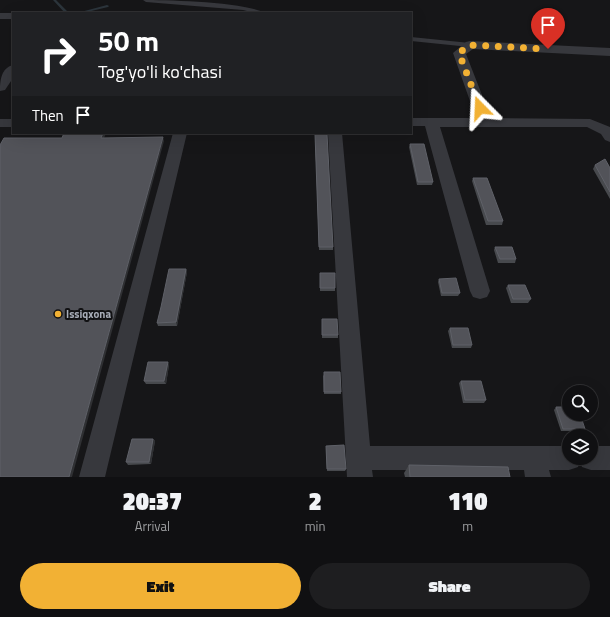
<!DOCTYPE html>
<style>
:root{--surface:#101012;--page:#1e1e20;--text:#f1f3f6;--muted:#9c9d9f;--line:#303032;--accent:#f2b134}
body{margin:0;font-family:"Titillium Web",sans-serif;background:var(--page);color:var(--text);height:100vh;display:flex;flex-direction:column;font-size:15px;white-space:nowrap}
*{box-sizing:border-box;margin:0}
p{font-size:13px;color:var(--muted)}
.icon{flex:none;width:22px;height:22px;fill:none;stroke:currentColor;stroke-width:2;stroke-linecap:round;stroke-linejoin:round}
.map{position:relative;height:477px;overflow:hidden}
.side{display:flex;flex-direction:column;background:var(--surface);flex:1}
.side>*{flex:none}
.top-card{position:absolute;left:12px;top:12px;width:400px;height:122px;border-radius:0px;box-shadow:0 4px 16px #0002,0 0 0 1px var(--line);background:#202124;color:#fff;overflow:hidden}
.tools{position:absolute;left:562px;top:385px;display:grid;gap:8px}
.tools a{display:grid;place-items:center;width:36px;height:36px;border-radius:50%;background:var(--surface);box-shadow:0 4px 16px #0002,0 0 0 1px var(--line);font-size:20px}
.pin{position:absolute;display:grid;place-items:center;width:34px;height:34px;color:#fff;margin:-41px -17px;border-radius:50% 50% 50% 0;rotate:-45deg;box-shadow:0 0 4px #0007}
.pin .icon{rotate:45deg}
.me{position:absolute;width:44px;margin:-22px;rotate:339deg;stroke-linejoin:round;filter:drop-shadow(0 0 3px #0008)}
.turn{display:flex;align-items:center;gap:14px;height:84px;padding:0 20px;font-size:18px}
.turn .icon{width:52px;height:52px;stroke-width:2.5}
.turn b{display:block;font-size:28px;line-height:34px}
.then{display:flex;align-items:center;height:38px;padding:0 20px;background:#0003;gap:8px;font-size:15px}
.eta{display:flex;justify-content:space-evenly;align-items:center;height:68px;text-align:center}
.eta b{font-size:24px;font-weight:800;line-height:28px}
.cta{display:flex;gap:8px;margin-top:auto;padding:8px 20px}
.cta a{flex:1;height:46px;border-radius:24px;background:var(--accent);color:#111;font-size:16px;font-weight:800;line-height:46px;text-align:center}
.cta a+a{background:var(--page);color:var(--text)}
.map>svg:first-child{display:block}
</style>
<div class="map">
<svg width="610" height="477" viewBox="0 0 610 477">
<rect width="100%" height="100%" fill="#161618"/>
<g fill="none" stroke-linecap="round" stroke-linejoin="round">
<!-- stream -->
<path fill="#2c353c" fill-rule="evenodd" d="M53,0H56L69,13H65Z
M107,5L109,6L108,7L83,13H77Z"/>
<!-- service -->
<path fill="#37383d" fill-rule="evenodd" d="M143,0C167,0 247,2 264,13H255L243,10L146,2Z
M411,37L470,43L473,45L470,47L411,41Z"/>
<!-- minor -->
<path fill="#37383d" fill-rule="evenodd" d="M0,13H14H13V19H0Z
M470,41L610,48V56L473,49L466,54L491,118L590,119L610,127V142L605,140L601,134L587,127H440L490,291L487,297L480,299L473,297L470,291L425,126H411V118H476L453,53L466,42Z
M13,65V78L5,90L0,91C0,81 1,68 13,65Z
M0,119H13V127H0Z
M173,133H187L105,477H79Z
M328,133H342L370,446H569V458H591V446H610V470H591L582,467L580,461L578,467L569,470H549L551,477H525L524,470H372L373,477H347Z"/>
</g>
<!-- wall -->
<path fill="#47494d" d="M315,134L333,247V250H319Z
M410,144L433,182L432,185H417L409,147Z
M595,165L610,168V199L593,169Z
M473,178L503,221L502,225H486L472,181Z
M495,247L516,259L515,263H498L494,250Z
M186,269L187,272L177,326H158L157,323Z
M320,273L335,288V291H320Z
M439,279L460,293L458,296H441L438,282Z
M508,285L531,299L528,303H511L506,288Z
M322,319L338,335V338H322Z
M450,328L472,345L471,348H452L448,331Z
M169,365L166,384H146L144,381Z
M323,375L341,392V394H324Z
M461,381L486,400L484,403H463L459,383Z
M556,407L585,429L582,431H561L554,410Z
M153,439L155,441L151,464L128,465L126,462Z
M326,448L346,469L345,471H327Z
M409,465L510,477H405L404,473Z"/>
<!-- shaded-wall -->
<path fill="#2f3033" d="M103,133H106L103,141L101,138Z
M163,137L164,141L72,477H69Z
M186,269L187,272L177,326L176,322Z
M168,362L169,365L166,384L164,381Z
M153,439L155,441L151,464L149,462Z"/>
<!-- building -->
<path fill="#525359" stroke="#5f6168" d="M64,133H103L101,138L163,137L69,477H0V145L4,138H62Z
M315,134H327L333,247H319Z
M410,144H424L433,182H418Z
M605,159L610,168V192L595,165Z
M473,178H487L503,221H488Z
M495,247H512L516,259H500Z
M169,269H186L176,322L157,323L161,307Z
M320,273H335V288H320Z
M456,278L460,293H442L439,279Z
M508,285H525L531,299H513Z
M322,319H337L338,335H322Z
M450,328H468L472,345H453Z
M148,362H168L164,381H144Z
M324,372H340L341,392H324Z
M461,381H481L486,400H465Z
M556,407H569V414H580L585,429H563Z
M132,439H153L149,462H126Z
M344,445L346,469H327L326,446Z
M409,465L508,467L510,477H410Z"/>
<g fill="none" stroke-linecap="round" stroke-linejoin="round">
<!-- route -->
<path stroke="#f2b134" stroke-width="7" stroke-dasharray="0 12.6" d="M480,108L459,53L470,45L548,49"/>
</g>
<!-- markers -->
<circle fill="#f2b134" stroke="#111113" stroke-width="1.5" cx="58" cy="314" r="4"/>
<g text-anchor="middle" stroke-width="4" stroke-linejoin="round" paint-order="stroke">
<!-- poi labels -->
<g font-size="11" font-weight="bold" fill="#a8adb8" stroke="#111113" text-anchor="start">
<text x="66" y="318">Issiqxona</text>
</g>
</g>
</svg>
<div class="tools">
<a><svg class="icon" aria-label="search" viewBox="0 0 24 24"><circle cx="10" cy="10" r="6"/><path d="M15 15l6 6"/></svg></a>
<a><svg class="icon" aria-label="layers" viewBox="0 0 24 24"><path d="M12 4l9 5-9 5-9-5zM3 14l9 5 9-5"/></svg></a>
</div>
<div class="pin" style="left:548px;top:49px;background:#d93025"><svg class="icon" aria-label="arrive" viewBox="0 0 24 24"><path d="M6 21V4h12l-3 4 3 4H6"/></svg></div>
<svg class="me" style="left:480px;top:108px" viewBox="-20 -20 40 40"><path d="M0-17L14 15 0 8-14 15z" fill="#f2b134" stroke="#fff" stroke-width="4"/></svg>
<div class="top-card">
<div class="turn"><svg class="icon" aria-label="right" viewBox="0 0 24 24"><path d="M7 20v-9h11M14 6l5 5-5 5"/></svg><div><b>50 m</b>Tog'yo'li ko'chasi</div></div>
<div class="then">Then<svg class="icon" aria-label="arrive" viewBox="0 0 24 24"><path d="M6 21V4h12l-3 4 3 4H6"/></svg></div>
</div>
</div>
<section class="side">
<div class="eta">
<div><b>20:37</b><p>Arrival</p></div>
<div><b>2</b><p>min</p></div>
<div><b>110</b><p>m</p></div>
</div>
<div class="cta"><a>Exit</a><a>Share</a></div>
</section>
